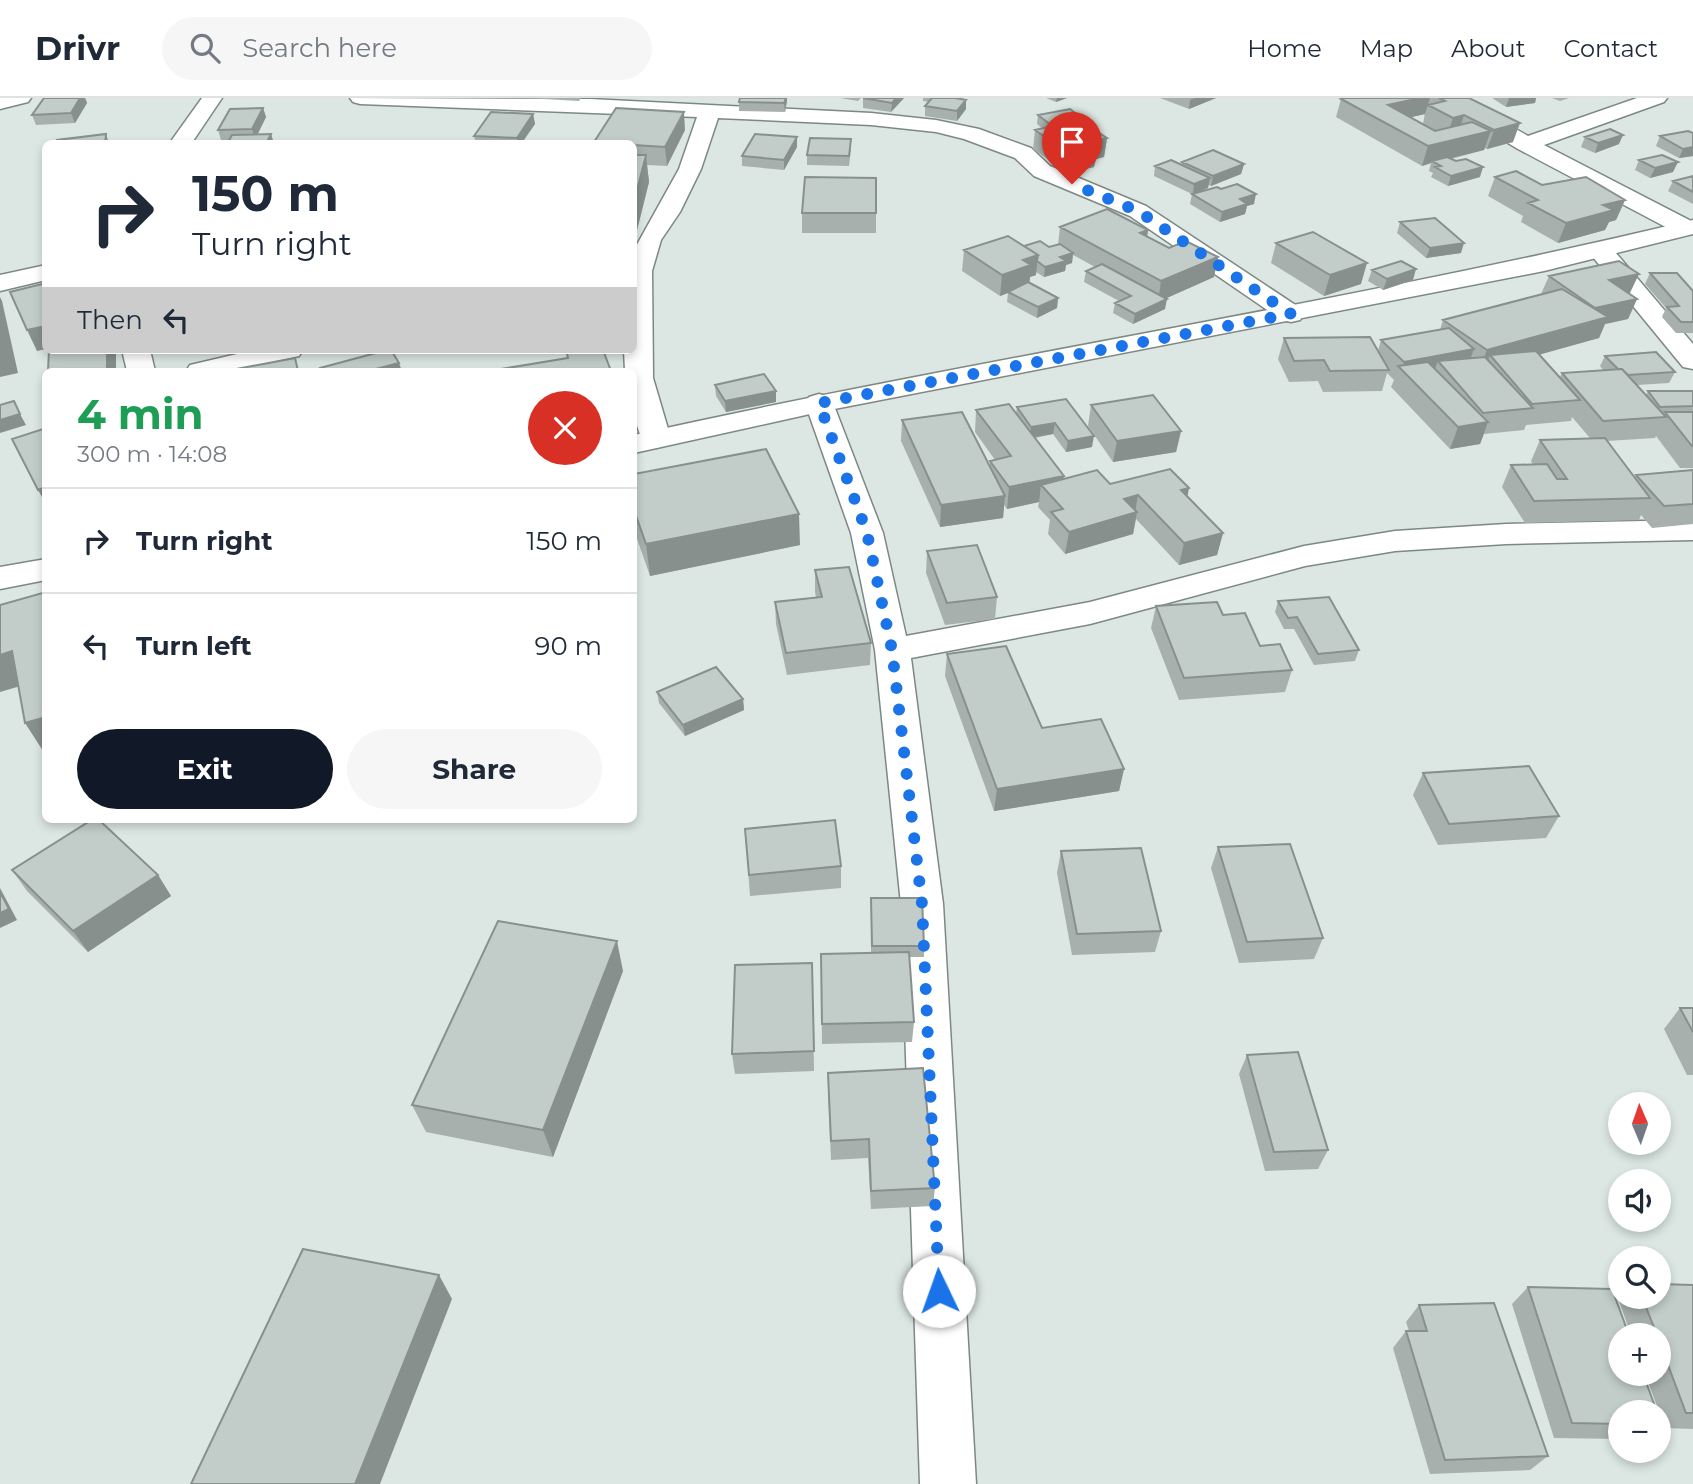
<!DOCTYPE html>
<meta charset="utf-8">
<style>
:root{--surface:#fff;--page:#f6f6f7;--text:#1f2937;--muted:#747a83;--line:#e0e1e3;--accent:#111827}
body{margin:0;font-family:Montserrat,sans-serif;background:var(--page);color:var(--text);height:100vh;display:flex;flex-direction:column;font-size:26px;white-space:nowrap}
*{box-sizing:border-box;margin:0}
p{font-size:23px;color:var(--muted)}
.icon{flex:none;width:38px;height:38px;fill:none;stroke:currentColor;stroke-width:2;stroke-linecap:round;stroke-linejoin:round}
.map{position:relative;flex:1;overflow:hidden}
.panel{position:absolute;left:42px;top:270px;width:595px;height:455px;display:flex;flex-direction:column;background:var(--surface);border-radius:10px;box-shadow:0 4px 10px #0003}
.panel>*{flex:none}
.hud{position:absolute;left:42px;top:42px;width:595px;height:214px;border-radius:10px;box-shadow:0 4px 10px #0003;background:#fff;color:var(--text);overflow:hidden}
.needle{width:46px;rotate:358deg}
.fabs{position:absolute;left:1608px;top:994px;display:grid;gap:14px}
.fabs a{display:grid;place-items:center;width:63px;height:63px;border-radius:50%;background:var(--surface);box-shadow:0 4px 10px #0003;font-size:35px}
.pin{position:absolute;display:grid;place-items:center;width:60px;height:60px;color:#fff;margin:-72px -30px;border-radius:50% 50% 50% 0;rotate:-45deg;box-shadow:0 0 7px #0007}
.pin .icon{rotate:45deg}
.me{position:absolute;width:77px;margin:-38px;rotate:357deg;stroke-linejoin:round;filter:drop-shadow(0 0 5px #0008)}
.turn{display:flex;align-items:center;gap:24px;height:147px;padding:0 35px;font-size:32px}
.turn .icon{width:91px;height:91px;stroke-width:2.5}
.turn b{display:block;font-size:49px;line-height:60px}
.then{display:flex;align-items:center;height:66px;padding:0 35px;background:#0003;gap:14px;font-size:26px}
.round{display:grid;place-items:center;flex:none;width:74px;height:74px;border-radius:37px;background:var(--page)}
.headline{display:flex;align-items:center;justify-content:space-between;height:119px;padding:0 35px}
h1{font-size:42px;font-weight:700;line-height:52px;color:#1e9e55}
.primary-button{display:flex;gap:14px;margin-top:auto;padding:14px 35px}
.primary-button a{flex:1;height:80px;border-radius:42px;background:var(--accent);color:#fff;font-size:28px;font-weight:700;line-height:80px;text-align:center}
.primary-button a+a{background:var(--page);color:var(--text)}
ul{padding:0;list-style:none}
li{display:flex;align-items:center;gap:21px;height:105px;padding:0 35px;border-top:2px solid var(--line)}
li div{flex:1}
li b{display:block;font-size:26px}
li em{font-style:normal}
header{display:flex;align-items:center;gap:42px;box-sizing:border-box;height:98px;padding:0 35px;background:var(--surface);border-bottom:2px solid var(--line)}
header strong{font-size:33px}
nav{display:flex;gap:38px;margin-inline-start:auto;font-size:24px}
.search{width:490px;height:63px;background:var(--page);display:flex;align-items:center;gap:18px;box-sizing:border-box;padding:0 24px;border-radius:38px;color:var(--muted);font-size:26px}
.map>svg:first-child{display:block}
</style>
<header>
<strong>Drivr</strong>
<div class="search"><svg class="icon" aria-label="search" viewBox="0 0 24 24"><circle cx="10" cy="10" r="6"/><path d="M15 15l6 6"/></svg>Search here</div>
<nav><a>Home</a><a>Map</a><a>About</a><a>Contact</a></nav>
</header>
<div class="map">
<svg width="1693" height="1386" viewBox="0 0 1693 1386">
<rect width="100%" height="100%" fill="#dce7e3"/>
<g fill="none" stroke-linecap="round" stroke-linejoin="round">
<!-- street casing -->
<g stroke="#7d8884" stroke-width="3">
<path id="street" d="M0,0H31L28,4L0,11Z
M202,0H222L191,46H169Z
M350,0L590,1L871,15L936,22L979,31L1031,50L1050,68L1146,108L1300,210L1304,216L1300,222L1291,224L1282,222L1130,118L1034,78L1015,60L964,41L936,34L871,27L718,20L701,71L680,114L661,142L652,173L653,280L671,341L666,347L656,350L646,347C631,326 634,297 634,273H625L624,252H634V152L679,71L697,19L360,6L353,4Z
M1436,0H1461L1528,38L1637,0H1667L1664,4L1544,47L1693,124V136L1677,135L1518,51L1439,4Z
M1601,146L1610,148L1693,246V271L1683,269L1592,158L1589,153L1592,148Z
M46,167V182L0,193V177Z
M122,252H150L155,273H127Z
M254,252H303L299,258L235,273H186L190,267Z
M819,296L829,299L833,305L883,435L906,538L1090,504L1304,448L1395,433L1506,426L1693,422V442L1506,446L1395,453L1305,468L1090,526L911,560L943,806L976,1386H920L901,806L875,552L851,435L805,305L809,299Z"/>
</g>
<!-- secondary casing -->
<g stroke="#7d8884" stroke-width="3">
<path id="secondary" d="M1693,122V136L1544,173L819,314L634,355V337C985,259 1343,206 1693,122Z
M46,461V482L0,491V469Z"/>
</g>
<!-- street -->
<use href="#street" fill="#fff" fill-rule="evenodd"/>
<!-- secondary -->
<use href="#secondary" fill="#fff" fill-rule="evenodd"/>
</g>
<!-- wall -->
<path fill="#a7b0ad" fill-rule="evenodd" d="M44,0H85L87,5L75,25L36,27L32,17Z
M526,0H581L579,3Z
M840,0H861L858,3Z
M863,0H904L891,14L863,10Z
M923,0H963L962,1L966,2V11L957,23L925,18V8L929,4L923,3Z
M1046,0H1067L1056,4Z
M1160,0H1216L1189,11Z
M1345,0H1469L1513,44L1487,51L1485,50L1484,52L1451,61L1480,79L1448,88L1431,79L1433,75L1429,73L1431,65L1422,68L1336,19L1341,1ZM1425,15L1423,26L1411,19L1425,16Z
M1492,0H1536L1535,5L1506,9Z
M1552,0H1569L1560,3Z
M787,3L785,14L739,13V4Z
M263,10L266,19L258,36H271L274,46H227L229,42H221L218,32Z
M533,16L535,26L521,46H476L474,38Z
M1038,17L1083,24L1107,40L1104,59L1096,61L1094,69L1068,75L1033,51L1035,32L1042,30L1037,26Z
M685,32L667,68L647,67L649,84L637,132H634V46H594V44Z
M1693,35V58L1679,60L1656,48L1660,38Z
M1585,39L1619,46L1595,55L1581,49Z
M797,49L784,72L742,68V58Z
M851,51L849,68L807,67V57Z
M1639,62L1673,74L1650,80L1635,72Z
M1182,64L1244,66L1241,76L1211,88L1208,87V90L1195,95L1254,106L1247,108L1245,116L1220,124L1190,106L1192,96L1154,78L1155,68L1181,67Z
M1693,78V106L1668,93L1673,83Z
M1495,79L1542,87L1625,102L1616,122L1609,124L1605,132L1558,145L1521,124L1523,118L1488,98Z
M876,80V135H802V115Z
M1400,124L1461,155L1426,160L1397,135Z
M1060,129L1148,132L1147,139L1169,150L1218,159L1214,179L1166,200L1165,211L1133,226L1113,215L1115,205L1119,203L1084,184L1086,173L1095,169L1073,157L1072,165L1066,167L1065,173L1044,179L1036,174V177L1030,179L1029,185L1058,200L1057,210L1037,220L1007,204L1008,195L1000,198L962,173L964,152L1024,148L1049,149L1058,147Z
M1276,145L1361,186L1324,198L1271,165Z
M1372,172L1413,182L1383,192L1368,183Z
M1650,175L1693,193V235H1676L1662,219L1666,210L1645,186Z
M1549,178L1630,196L1637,201L1628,221L1605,226L1599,240L1539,256L1560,279L1562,275L1603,272L1600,268L1605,258L1675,274L1669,285L1637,287L1646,297L1648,293H1693V370H1680L1656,338L1655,340L1607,343L1635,379L1636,377L1693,372V426L1652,430L1641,417L1639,422L1525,425L1502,389L1511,367H1533L1531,363L1540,342L1590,340L1572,319L1571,323L1526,327L1524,332L1484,336L1480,346L1450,351L1391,289L1394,282L1387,275L1382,293L1323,294L1318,283L1289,284L1278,261L1284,240L1378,253L1381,242L1440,232L1443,222L1541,196Z
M715,287L776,293V304L726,314L716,298Z
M1066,301L1092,349L1066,354L1053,336L1035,340L1064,381L1110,386L1187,399L1223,435L1217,457L1179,467L1136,421L1133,436L1065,456L1048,436L1050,422L1038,409L1039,404L1007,411L1004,407L1003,420L940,429L901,343L902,322L990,368V363L995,362L975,334L976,312L1016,315L1017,309Z
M1091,307L1181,333L1176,354L1113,364L1088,328Z
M634,376L800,447L650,478L634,432Z
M927,453L997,499L995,521L945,527L926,475Z
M815,472L871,545L870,567L787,577L776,526L775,504L816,499L815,494Z
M1278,503L1359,552L1355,563L1314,567L1294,531H1284L1275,514Z
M1156,508L1223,517L1260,548L1292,572L1285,594L1179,602L1151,530Z
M947,556L1042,630L1124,671L1119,693L994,713L945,578Z
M657,594L743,601L744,612L685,638L659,605Z
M1423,675L1559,718L1546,740L1438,747L1413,697Z
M745,731L841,768V790L750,798Z
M1218,749L1323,840L1314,861L1239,865L1211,770Z
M1061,753L1161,833L1155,854L1072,857L1057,775Z
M12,772L158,777L171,798L88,854L27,793Z
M871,800L924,848V859H909L914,924L912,944L822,946L821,856L871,855Z
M812,865L814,973L735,976L732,956Z
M623,873L553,1059L426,1034L412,1007Z
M1680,910H1693V977H1687L1664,931Z
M1247,957L1328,1052L1318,1071L1265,1073L1239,976Z
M828,995L935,1090L933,1108L871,1111L868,1060L831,1062Z
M1693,1187V1331L1665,1330L1645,1276H1659V1237H1631L1619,1203L1624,1199H1659Z
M1528,1189L1620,1314V1341L1554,1340L1512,1206Z
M1419,1207L1548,1358L1530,1372L1430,1376L1393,1250L1406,1233H1409L1406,1224Z"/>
<!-- shaded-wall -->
<path fill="#88908d" d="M80,0H85L87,5L75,25L71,15Z
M786,0H787V3L785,14L784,5Z
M896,0H904L891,14L892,5Z
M1057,0H1067L1056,4Z
M1195,0H1216L1189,11L1190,2Z
M1420,0H1430L1425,16L1386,25L1388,7Z
M1509,0H1536L1535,5L1506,9Z
M966,2V11L957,23V13Z
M263,10L266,19L255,41L252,31Z
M684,14L685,32L667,68L665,49Z
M533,16L535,26L521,46H518L517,40Z
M1464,17L1458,36L1447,38L1453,20Z
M1520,25L1513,44L1487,51L1494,32Z
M1491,33L1484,52L1435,64L1432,63L1431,65L1422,68L1428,48Z
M106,36L109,46H105Z
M271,36L274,46H266Z
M1623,37L1619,46L1595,55L1598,45Z
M797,39V49L784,72V62Z
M1107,40L1104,59L1096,61L1094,69L1068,75L1070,56L1088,44Z
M1693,49V58L1679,60L1683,51Z
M646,57L649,84L637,132L634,104Z
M1678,64L1673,74L1650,80L1655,70Z
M1244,66L1241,76L1211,88L1213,78Z
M1483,69L1480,79L1448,88L1451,78Z
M1210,80L1208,90L1193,96L1194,86Z
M1256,96L1254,106L1247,108L1245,116L1220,124L1222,114L1240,101Z
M1625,102L1616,122L1609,124L1605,132L1558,145L1566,125L1603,107Z
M1148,132L1145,152L1140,135Z
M1464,145L1461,155L1426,160L1430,150Z
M1073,155L1072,165L1066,167L1065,173L1044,179L1045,169L1060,159Z
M1038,157L1036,177L1030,179L1029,188L1008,194V195L1000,198L1002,177L1023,162Z
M1218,159L1214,179L1158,204L1161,183Z
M1367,165L1361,186L1324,198L1330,177Z
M1416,171L1413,182L1383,192L1387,181Z
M1639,176L1629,197L1609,182Z
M0,199L2,203L18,275L0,279Z
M1058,200L1057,210L1037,220L1038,209Z
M1167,201L1165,211L1133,226L1135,216Z
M1637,201L1628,221L1605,226L1599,240L1499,268L1490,257L1484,272L1479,273L1487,252L1589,225L1595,210Z
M46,228V251L37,253L27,232Z
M1474,251L1466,272L1438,263L1432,278L1402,271L1404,264Z
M107,252H116V273H107Z
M399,265L402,273H368Z
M776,293V304L726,314L725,303Z
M20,316L26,327L0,335V322Z
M1488,324L1480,346L1450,351L1458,329Z
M1055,325L1053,336L1030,340L1031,329Z
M1181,333L1176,354L1113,364L1117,343Z
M1094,338L1092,349L1066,354L1068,343Z
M1064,378L1061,399L1041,387L1039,404L1007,411L1009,389Z
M46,389V406L38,392Z
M1189,390L1185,412L1181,392Z
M1138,397L1135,415L1137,414L1133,436L1065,456L1069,434L1124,401Z
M1005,398L1003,420L940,429L941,407Z
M799,416L800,447L650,478L646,446Z
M1223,435L1217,457L1179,467L1184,445Z
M12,553L31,585L0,594V557Z
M743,601L744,612L685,638L683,627Z
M46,619V656H45L25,625Z
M1124,671L1119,693L994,713L997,691Z
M158,777L171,798L88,854L73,833Z
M0,790L17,822L0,830Z
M617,843L623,873L553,1059L543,1032Z
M439,1177L452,1201L380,1386H355Z"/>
<!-- building -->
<path fill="#c2cdc9" stroke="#88908d" stroke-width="2" d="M44,0H80L71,15L32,17Z
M740,0H786L784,5L739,4Z
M863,0H896L892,5Z
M932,0H955L966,2L957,13L925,8Z
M1345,0H1420L1388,7L1435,33L1472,24L1491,33L1428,48L1341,1Z
M1439,0H1469L1520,25L1494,32L1464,17L1453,20L1428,7L1445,3Z
M263,10L252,31L218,32L230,11Z
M616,10L684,14L665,49L634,47V46L594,44Z
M1070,11L1083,21L1051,27L1038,17Z
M491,14L533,16L517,40L474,38Z
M1079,22L1107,40L1088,44L1097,50L1070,56L1035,32Z
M1610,31L1623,37L1598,45L1585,39Z
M1688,33L1693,35V49L1683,51L1660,38Z
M106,36L105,46H57V42Z
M271,36L266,46H227L232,37Z
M755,36L797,39L784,62L742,58Z
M810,40L851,41L849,58L807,57Z
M1213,52L1244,66L1213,78L1182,64Z
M634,57H646L634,104Z
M1662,57L1678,64L1655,70L1639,62Z
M1447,59L1456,63L1466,61L1483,69L1451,78L1435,69L1441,68L1432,63Z
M1171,62L1210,80L1194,86L1155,68Z
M1516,73L1542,87L1586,79L1625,102L1603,107L1614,112L1566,125L1528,105L1538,102L1495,79Z
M1693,78V94L1673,83Z
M805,79L876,80V115H802Z
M1237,86L1256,96L1240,101L1247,106L1222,114L1192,96L1217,89L1221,91Z
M1107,111L1148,132L1140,135L1169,150L1186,143L1218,159L1161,183L1060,129Z
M1435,120L1464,145L1430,150L1400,124Z
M1313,134L1367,165L1330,177L1276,145Z
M1008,138L1038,157L1023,162L1031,167L1002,177L964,152Z
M1040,143L1049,149L1060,146L1073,155L1060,159L1066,163L1045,169L1037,163L1038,157L1024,148Z
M1401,163L1416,171L1387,181L1372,172Z
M1619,163L1639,176L1609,182L1637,201L1595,210L1549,178Z
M1102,166L1167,201L1135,216L1115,205L1131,198L1086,173Z
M1650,175H1677L1693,193V224H1681L1667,209L1679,208Z
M1028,184L1058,200L1038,209L1008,194Z
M46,185V228L27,232L10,194Z
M1562,191L1608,219L1487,252L1443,222Z
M1449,230L1474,251L1404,264L1381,242Z
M1370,239L1389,272L1330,273L1324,262L1294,263L1284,240Z
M49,252H107V273H48Z
M387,252H391L399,265L368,273H321L320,270Z
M566,252H603L611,273H489L568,260Z
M1536,253L1580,302L1532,306L1490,257Z
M1656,254L1675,274L1628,277L1622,271H1618L1605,258Z
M1485,259L1533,310L1483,315L1438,263Z
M295,260L298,273H226Z
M1428,264L1488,324L1458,329L1398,268Z
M1622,271L1666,319L1603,323L1562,275Z
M764,276L776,293L725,303L715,287Z
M1648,293H1693V308L1660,309Z
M1153,297L1181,333L1117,343L1091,307Z
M1066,301L1094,338L1068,343L1055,325L1031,329L1017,309Z
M14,303L20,316L0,322V307Z
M1009,306L1064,378L1009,389L990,363L1011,358L976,312Z
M962,314L1005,398L941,407L902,322Z
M1665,314H1693V348H1692Z
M46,330V389L38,392L12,341Z
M1605,340L1650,400L1534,403L1511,367L1547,366L1557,381H1567L1540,342Z
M766,351L799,416L646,446L634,412V376Z
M1170,371L1189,390L1181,392L1223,435L1184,445L1138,397L1124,401L1137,414L1069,434L1051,414L1063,411L1041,387L1097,372L1110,386Z
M1693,372V406L1664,408L1636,377Z
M977,447L997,499L947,505L927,453Z
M849,469L871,545L786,555L775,504L822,499L815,472Z
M46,494V619L25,625L12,553L0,557V507Z
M1329,499L1359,552L1318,556L1297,519L1288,520L1278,503Z
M1217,504L1223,517L1245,515L1260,548L1280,546L1292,572L1184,580L1156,508Z
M1006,548L1042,630L1101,621L1124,671L997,691L947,556Z
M716,569L743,601L683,627L657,594Z
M1529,668L1559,718L1449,726L1423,675Z
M93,721H98L158,777L73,833L12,772Z
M835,722L841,768L749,777L745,731Z
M1290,746L1323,840L1247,844L1218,749Z
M1141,750L1161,833L1077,836L1061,753Z
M0,794L9,811L0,815Z
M871,800H922L924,848H872Z
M498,823L617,843L543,1032L412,1007Z
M909,854L914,924L822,926L821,856Z
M812,865L814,953L732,956L735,867Z
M1680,910H1693V934Z
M1298,954L1328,1052L1274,1054L1247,957Z
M923,970L935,1090L871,1093L869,1041L831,1043L828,975Z
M303,1151L439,1177L355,1386H191Z
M1659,1186L1693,1187V1315H1686L1659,1243V1237H1657L1642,1199H1659Z
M1528,1189L1612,1191L1629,1237H1620V1276H1643L1657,1314H1620V1326L1572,1325Z
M1494,1205L1548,1358L1445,1362L1406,1233H1427L1419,1207Z"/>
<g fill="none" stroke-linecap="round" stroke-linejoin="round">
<!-- route -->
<path stroke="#1a73e8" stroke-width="12" stroke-dasharray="0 21.6" d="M939,1193L922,806L892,552L867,435L819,305L1291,216L1138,113L1072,86"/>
</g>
</svg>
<div class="fabs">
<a><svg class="needle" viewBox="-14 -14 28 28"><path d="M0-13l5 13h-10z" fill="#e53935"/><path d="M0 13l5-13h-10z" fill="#747a83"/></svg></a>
<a><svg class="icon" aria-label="sound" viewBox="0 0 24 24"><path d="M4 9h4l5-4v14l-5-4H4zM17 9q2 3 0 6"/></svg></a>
<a><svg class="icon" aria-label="search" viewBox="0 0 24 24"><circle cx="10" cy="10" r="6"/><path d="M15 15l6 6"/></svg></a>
<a>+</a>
<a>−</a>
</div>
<div class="pin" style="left:1072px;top:86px;background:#d93025"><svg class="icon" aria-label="arrive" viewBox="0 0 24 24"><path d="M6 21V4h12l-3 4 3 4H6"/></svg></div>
<svg class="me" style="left:939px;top:1193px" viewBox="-20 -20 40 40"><circle r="19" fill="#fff"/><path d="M0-13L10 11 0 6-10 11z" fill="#1a73e8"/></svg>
<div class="hud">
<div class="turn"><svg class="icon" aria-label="right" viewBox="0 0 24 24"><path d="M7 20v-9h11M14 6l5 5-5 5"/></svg><div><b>150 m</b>Turn right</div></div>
<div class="then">Then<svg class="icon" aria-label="left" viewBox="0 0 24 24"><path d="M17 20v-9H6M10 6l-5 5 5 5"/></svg></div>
</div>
<section class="panel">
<div class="headline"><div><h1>4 min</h1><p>300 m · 14:08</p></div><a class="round" style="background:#d93025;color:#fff"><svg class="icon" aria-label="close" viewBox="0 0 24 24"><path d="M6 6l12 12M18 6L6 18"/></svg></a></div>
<ul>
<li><svg class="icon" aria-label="right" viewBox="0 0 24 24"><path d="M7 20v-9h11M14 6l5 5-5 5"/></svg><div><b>Turn right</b></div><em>150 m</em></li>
<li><svg class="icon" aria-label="left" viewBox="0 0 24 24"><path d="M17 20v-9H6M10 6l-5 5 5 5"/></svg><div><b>Turn left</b></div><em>90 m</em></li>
</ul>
<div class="primary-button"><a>Exit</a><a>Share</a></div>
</section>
</div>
